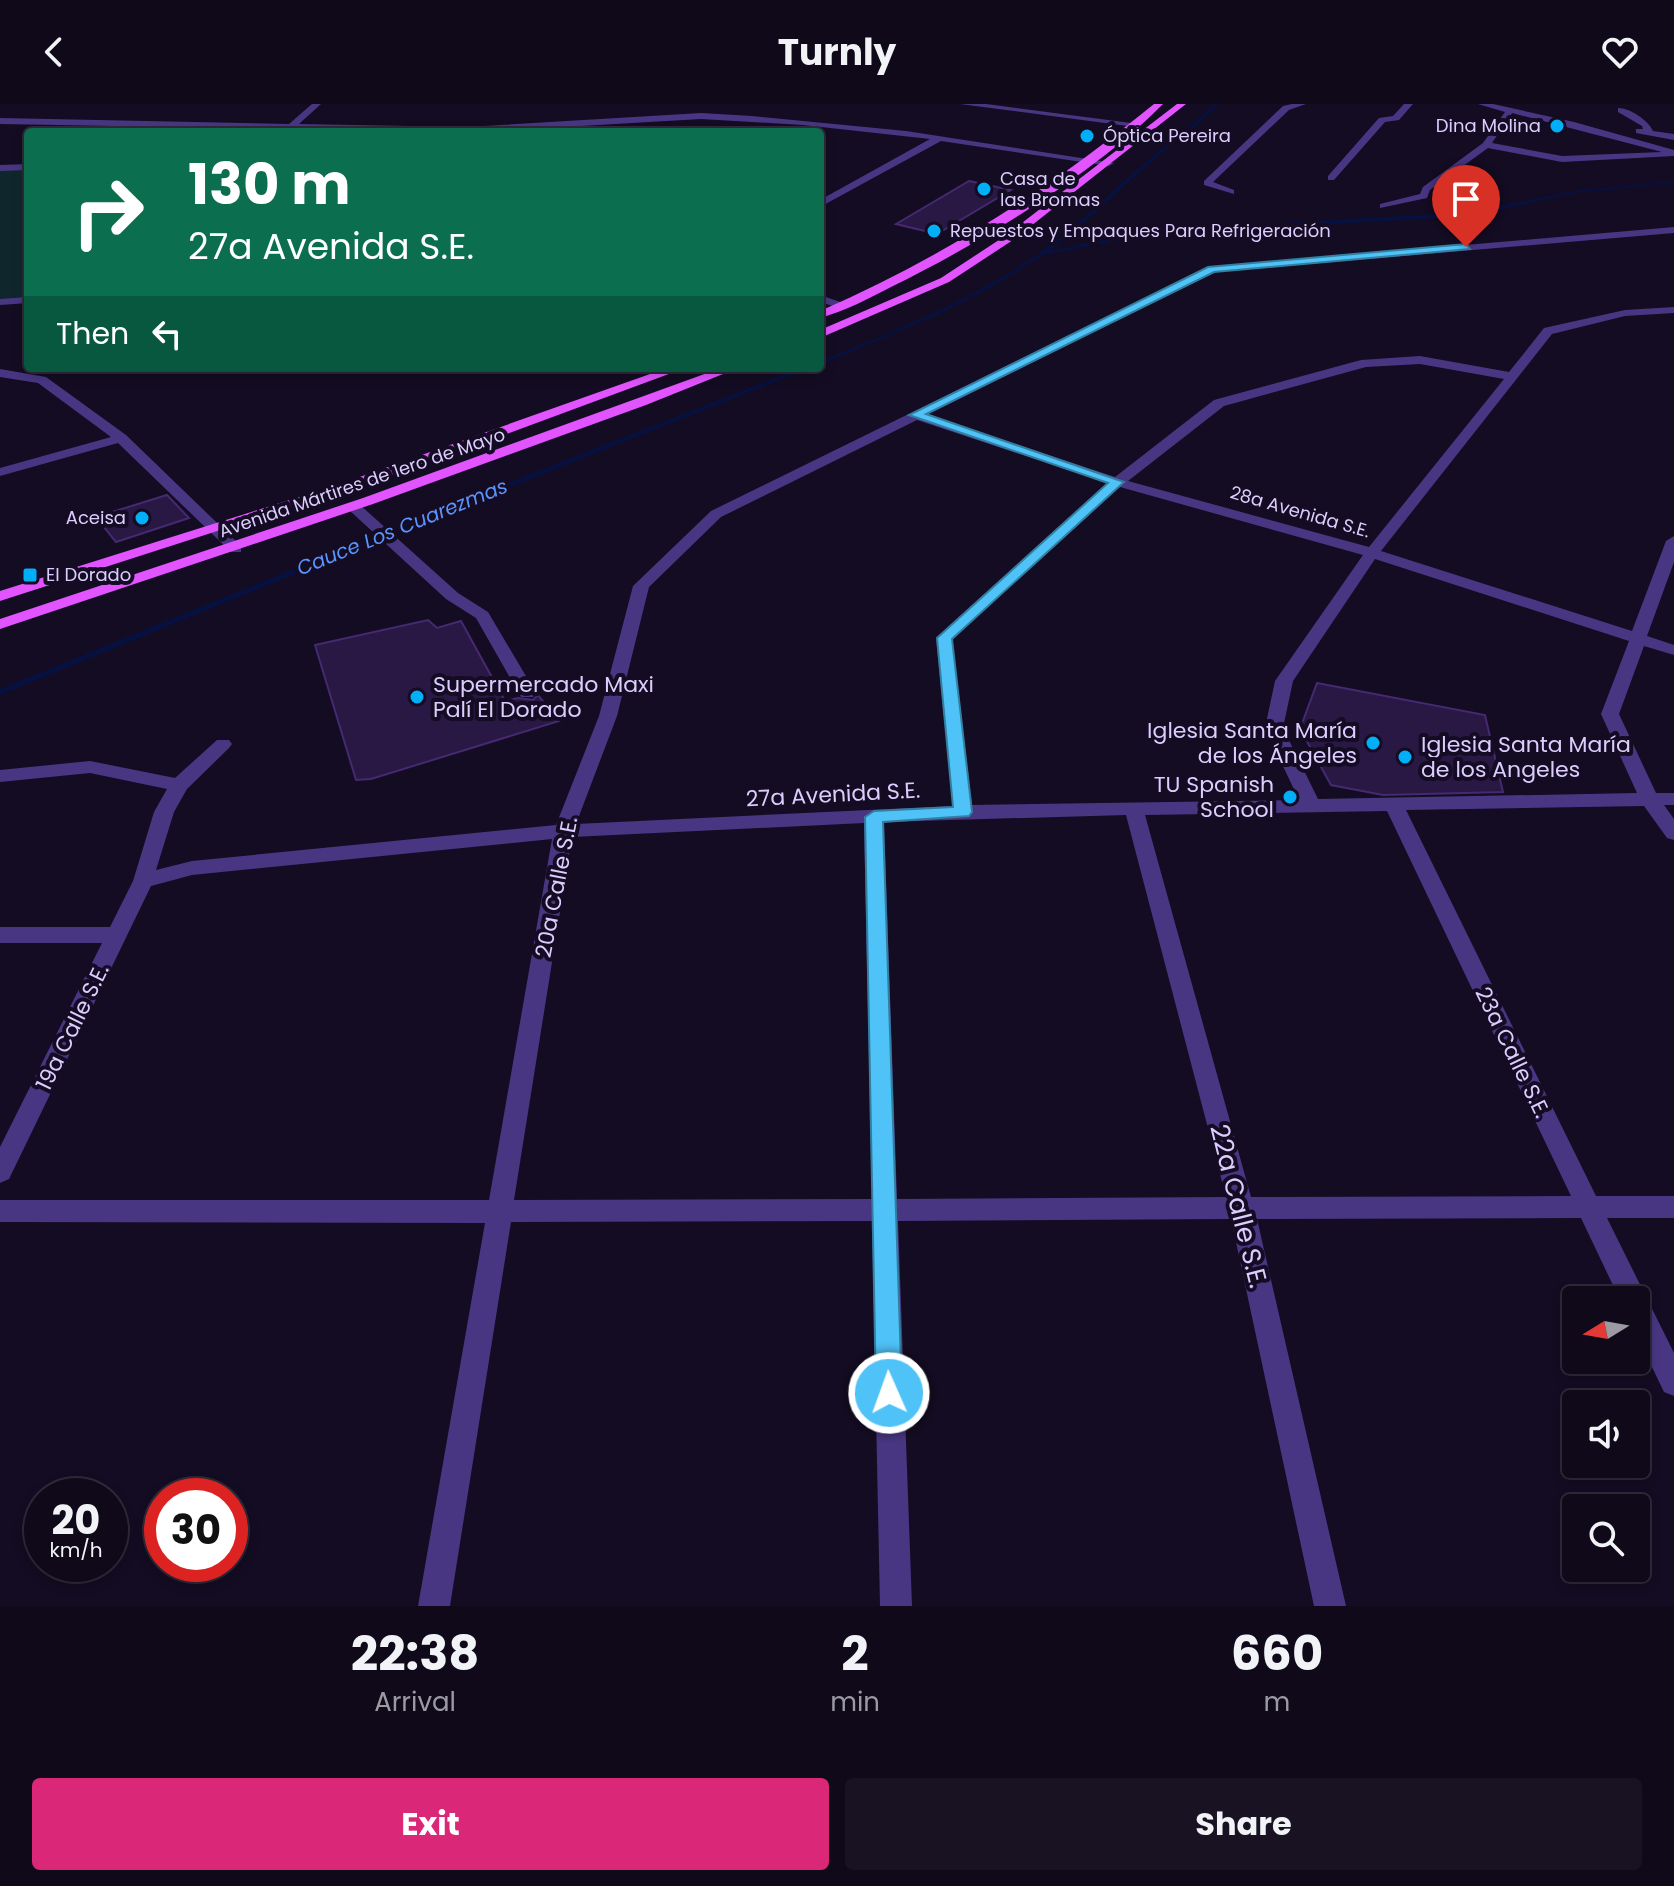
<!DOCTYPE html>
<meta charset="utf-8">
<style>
:root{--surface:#0f091a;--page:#181223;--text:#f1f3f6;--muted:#9b9aa2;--line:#2f2a39;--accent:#db2777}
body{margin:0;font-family:Poppins,sans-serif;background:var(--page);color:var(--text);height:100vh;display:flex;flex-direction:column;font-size:30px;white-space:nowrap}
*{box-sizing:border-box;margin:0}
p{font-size:26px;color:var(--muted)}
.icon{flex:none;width:44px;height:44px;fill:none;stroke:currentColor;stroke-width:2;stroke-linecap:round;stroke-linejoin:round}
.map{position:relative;height:1502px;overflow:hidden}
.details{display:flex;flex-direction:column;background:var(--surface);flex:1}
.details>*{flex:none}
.guide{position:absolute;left:24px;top:24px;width:800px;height:244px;border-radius:8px;box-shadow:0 4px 12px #0003,0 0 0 2px var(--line);background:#0b6e4f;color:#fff;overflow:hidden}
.needle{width:52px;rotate:259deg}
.controls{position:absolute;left:1562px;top:1182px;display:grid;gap:16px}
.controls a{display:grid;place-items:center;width:88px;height:88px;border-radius:8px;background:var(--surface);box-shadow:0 4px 12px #0003,0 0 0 2px var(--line);font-size:40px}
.speed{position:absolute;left:24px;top:1374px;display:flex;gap:16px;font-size:40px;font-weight:700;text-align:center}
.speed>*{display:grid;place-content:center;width:104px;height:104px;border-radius:50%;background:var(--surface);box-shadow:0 4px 12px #0003,0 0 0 2px var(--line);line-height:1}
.speed small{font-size:20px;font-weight:400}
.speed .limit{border:12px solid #d22;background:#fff;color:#111}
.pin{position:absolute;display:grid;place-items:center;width:68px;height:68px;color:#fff;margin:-82px -34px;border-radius:50% 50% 50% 0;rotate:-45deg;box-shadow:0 0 8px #0007}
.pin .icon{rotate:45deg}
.me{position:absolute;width:88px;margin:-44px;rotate:358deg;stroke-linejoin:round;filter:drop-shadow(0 0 6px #0008)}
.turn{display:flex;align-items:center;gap:28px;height:168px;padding:0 32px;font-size:36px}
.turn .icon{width:104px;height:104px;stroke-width:2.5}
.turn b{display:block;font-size:56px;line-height:68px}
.then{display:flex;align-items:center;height:76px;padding:0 32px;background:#0003;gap:16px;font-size:30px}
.eta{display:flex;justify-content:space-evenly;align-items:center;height:136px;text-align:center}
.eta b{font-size:48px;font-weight:700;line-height:56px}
.cta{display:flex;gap:16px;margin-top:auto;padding:16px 32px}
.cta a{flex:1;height:92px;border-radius:8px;background:var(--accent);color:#fff;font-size:32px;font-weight:700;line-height:92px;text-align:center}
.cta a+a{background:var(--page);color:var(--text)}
header{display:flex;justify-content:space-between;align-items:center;height:104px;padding:0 32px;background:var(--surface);font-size:36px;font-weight:700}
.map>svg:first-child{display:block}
</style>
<header><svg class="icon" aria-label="back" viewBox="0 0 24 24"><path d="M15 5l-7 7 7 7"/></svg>Turnly<svg class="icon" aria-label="heart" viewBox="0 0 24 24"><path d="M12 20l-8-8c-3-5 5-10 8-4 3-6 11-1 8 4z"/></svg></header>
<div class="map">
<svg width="1674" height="1502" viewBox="0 0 1674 1502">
<rect width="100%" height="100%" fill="#140c22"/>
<!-- green -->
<path fill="#0f272c" d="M28,63V196L0,198V64Z"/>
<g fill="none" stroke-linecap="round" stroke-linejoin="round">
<!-- stream -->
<path fill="#071140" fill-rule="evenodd" d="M1215,0H1219C1198,23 1171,40 1148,61C1115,89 1084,121 1049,147L1134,130L1182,125L1472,108L1573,87L1674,77V79L1573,89L1472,112L1182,129L1134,134L1043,151L990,184L935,212L820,261V257C895,227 971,196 1038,150C1077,123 1109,89 1145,59C1168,39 1193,21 1215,0Z
M801,264H810L405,425L0,591V585C266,475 533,368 801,264Z"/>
</g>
<!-- building -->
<path fill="#291844" stroke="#452971" stroke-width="2" d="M969,77L1011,86L937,130L896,120Z
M167,391L189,414L116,438L96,413Z
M428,516L437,524L461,517L505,597L518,594L533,596L538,591L559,617L371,675L356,676L315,541Z
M1317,579L1485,611L1503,688L1383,691L1331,681L1300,625Z"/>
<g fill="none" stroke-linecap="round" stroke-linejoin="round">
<!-- minor -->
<path fill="#483683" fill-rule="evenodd" d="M312,0H321L299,20L467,23L701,9L752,12L906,27L1114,59L1109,62L941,37L820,103V96L930,35L803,21L701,15L477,28L293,25L284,28L283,25L0,20V14L289,20Z
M960,0H986L1139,20L1135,23Z
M1292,0H1306L1289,6L1213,78L1234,86V90L1204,81V77L1283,2Z
M1404,0H1413L1399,16L1385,18L1334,76H1328V72L1379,14L1393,12Z
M1478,0H1493L1574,18L1674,46V52L1562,58L1488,44L1430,86L1427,94L1380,104V100L1420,90L1423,83L1483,39L1505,8ZM1512,9L1662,48L1562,52L1492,39Z
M1618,4C1630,4 1648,16 1653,27L1674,30V36L1636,29V25H1643L1642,22L1618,8Z
M28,60V66L0,67V61Z
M1674,123V129L1214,168L927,311L1115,373L1214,296L1361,256L1420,252L1509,268L1544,224L1625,206L1674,203V209L1625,212L1552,230L1381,447L1632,527L1666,437L1674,432V458L1647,532L1674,541V551L1644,542L1619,610L1656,689H1674V701H1664L1674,715V736L1667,734L1644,702L1406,706L1596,1092H1674V1114H1607L1674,1249V1292L1664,1288L1636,1230V1196H1620L1581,1114L1257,1115L1346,1502H1314L1231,1115L898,1117L912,1502H880L872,1117L511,1118L450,1502H418L485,1119L0,1118V1096H489L552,735L192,771L151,782L9,1075L0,1079V1043L102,839H0V823H110L133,777L154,708L167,685L90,669L0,678V666L90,657L175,674L217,636H229L232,640L229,644L187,685L174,708L156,766L192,757L556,721L599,612L633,482L711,407L1208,163ZM1420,260L1504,275L1369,443L1128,377L1224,302L1366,263ZM917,316L1107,379L936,534L953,702L576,720L617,612L649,483L721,413ZM1120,383L1363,451L1275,577L1265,624L1299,696L972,701L952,535ZM1375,455L1629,537L1601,610L1637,689L1318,695L1283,624L1293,577ZM1387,707L1571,1092L1251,1093L1145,711ZM1126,711L1226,1093L897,1095L884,718ZM864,719L872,1095L514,1096L572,733Z
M820,191L846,200L848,202L842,205L820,198Z
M28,193V199L0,201V195Z
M0,265L46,273L126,331L241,442V448H231L118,339L0,372V364L111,333L38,279L0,273Z
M354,399L359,400L458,489L488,508L536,589L533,593H521L476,514L446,495L349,406L347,403Z"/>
<!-- major -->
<path fill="#e154ff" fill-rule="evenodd" d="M1154,0H1163C1095,69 981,139 893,182C870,194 845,207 820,214V207C942,154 1051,84 1154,0Z
M1177,0H1186L1013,136L949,178L820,234V226L941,174L1005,132Z
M667,264H685L431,358L0,497V487L337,381Z
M721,264H738L646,301L373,400L0,525V515L363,394Z"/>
</g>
<!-- route -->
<path fill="#4fc3f7" stroke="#337fa1" stroke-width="2" d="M1466,140L1470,145L1214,168L926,310L1124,378L952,535L972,708L969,712L883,718L902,1289L898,1298L889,1301L880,1298L876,1289L865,713L874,707L953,703L937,534L1108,379L909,311L1208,163Z"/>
<!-- markers -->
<g fill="#00aff8" stroke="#140c22" stroke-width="3">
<circle cx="1557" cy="22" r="8"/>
<circle cx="1087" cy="32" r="8"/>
<circle cx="984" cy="85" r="8"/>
<circle cx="934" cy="127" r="8"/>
<circle cx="142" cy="414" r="8"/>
<rect x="22" y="463" width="16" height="16" rx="4"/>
<circle cx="417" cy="593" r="8"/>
<circle cx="1373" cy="639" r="8"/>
<circle cx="1405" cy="653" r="8"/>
<circle cx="1290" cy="693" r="8"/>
</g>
<g text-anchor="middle" stroke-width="8" stroke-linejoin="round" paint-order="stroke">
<!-- far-poi labels -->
<g font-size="18" fill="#ddcdff" stroke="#140c22" text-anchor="start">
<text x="1541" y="28" text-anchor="end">Dina Molina</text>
<text x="1103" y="38">Óptica Pereira</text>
<text x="1000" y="81">Casa de<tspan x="1000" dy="21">las Bromas</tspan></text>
<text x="950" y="133">Repuestos y Empaques Para Refrigeración</text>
<text x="126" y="420" text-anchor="end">Aceisa</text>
<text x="46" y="477">El Dorado</text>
</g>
<!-- far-street labels -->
<g font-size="18" fill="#ddcdff" stroke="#140c22">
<text transform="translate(362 379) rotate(-19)" y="6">Avenida Mártires de 1ero de Mayo</text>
<text transform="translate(1300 408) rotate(16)" y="6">28a Avenida S.E.</text>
</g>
<!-- far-water labels -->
<g font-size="20" font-style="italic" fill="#5b93ff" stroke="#140c22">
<text transform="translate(402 423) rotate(-22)" y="7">Cauce Los Cuarezmas</text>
</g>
<!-- poi labels -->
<g font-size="22" fill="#ddcdff" stroke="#140c22" text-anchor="start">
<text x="433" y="588">Supermercado Maxi<tspan x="433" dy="25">Palí El Dorado</tspan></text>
<text x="1357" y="634" text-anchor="end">Iglesia Santa María<tspan x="1357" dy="25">de los Ángeles</tspan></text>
<text x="1421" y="648">Iglesia Santa María<tspan x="1421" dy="25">de los Angeles</tspan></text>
<text x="1274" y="688" text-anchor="end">TU Spanish<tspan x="1274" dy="25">School</tspan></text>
</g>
<!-- street labels -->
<g font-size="22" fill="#ddcdff" stroke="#140c22">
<text transform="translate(833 690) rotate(-3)" y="8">27a Avenida S.E.</text>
<text transform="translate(556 783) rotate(-79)" y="8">20a Calle S.E.</text>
<text transform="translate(72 923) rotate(-64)" y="8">19a Calle S.E.</text>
<text transform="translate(1513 948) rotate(64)" y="8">23a Calle S.E.</text>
</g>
<!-- near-street labels -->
<g font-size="26" fill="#ddcdff" stroke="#140c22">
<text transform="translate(1239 1102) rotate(76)" y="9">22a Calle S.E.</text>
</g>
</g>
</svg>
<div class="controls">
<a><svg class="needle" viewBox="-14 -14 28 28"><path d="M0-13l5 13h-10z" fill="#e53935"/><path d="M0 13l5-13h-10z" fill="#9b9aa2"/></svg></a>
<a><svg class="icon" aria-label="sound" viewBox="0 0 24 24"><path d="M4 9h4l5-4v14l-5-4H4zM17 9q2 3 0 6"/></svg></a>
<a><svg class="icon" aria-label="search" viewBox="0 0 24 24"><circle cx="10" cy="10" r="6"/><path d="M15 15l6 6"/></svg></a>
</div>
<div class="speed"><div>20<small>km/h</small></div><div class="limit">30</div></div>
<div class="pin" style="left:1466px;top:143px;background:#d93025"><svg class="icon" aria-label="arrive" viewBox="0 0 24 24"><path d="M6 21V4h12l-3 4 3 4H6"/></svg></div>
<svg class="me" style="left:889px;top:1289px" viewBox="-20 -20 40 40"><circle r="17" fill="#4fc3f7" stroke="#fff" stroke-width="3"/><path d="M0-11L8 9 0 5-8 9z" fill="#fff"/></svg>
<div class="guide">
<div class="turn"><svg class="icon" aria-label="right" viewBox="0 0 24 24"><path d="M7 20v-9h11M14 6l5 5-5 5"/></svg><div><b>130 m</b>27a Avenida S.E.</div></div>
<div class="then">Then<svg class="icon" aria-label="left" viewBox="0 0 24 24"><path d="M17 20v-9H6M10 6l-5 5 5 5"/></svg></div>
</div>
</div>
<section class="details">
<div class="eta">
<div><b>22:38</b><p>Arrival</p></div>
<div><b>2</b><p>min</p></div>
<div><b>660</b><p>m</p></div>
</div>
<div class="cta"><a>Exit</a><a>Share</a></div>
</section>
